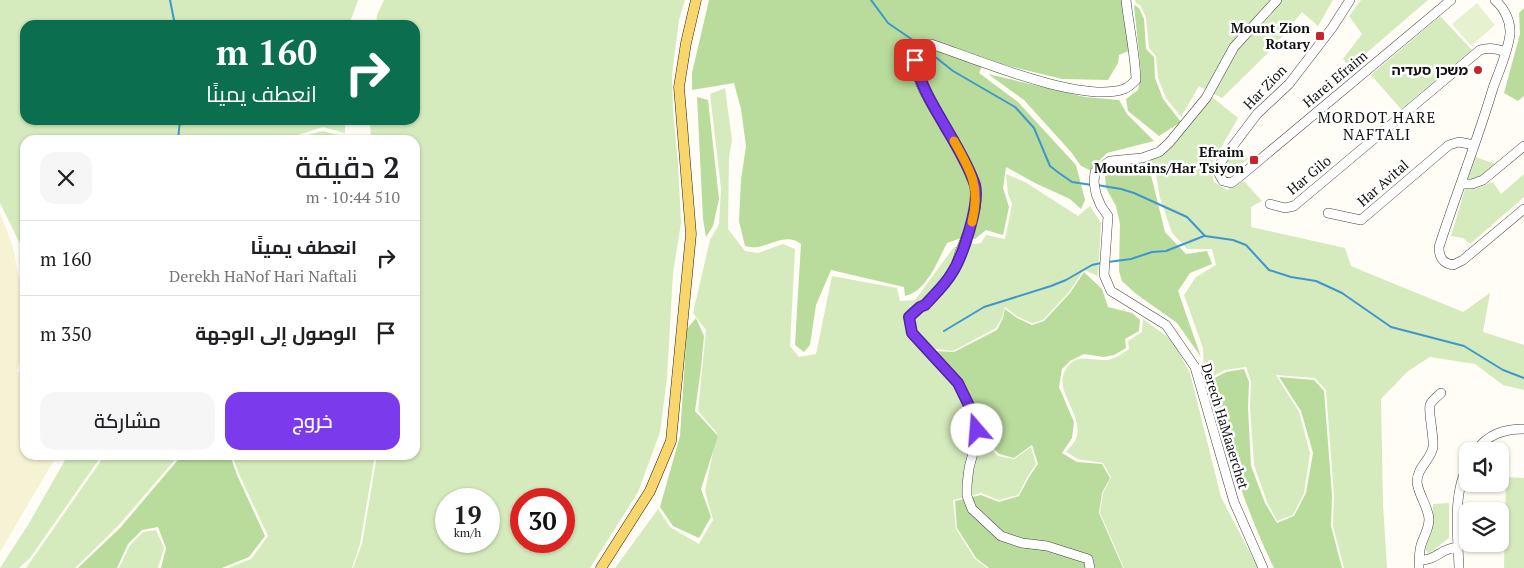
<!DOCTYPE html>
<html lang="ar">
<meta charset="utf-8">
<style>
:root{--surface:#fff;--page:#f6f6f6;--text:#202124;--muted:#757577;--line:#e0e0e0;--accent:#7c3aed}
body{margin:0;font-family:"PT Serif",Cairo,"Noto Sans Hebrew",serif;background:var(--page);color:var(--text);direction:rtl;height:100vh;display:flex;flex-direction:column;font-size:19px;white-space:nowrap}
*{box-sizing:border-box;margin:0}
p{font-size:16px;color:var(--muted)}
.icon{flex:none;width:28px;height:28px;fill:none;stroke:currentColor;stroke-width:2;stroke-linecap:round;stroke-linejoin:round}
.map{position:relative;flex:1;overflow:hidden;direction:ltr}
.side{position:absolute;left:20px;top:135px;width:400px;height:325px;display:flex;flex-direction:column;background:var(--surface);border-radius:15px;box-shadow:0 1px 4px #0004;direction:rtl}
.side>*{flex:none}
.guide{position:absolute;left:20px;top:20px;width:400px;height:105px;border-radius:15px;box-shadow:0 1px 4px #0004;direction:rtl;background:#0b6e4f;color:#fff;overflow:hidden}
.buttons{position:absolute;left:1459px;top:442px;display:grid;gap:10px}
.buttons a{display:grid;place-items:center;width:50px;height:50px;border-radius:10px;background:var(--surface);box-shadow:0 1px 4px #0004;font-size:25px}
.speed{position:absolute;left:435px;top:488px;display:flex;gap:10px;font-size:25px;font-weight:700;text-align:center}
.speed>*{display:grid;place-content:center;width:65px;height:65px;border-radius:50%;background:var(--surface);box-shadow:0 1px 4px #0004;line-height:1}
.speed small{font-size:12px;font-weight:400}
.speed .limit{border:8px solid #d22;background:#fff;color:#111}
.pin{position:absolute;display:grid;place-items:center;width:42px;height:42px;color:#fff;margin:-21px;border-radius:10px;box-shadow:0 2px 8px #0006}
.me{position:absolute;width:55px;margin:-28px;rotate:342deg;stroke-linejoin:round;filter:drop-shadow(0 0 4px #0008)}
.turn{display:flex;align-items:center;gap:18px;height:105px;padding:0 20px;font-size:22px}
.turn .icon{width:65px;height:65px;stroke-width:2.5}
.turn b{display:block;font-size:35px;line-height:42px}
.round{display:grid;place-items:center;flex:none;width:52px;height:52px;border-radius:15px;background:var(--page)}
.summary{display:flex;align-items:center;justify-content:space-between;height:85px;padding:0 20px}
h1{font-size:30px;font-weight:600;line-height:38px}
.action{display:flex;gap:10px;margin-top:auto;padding:10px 20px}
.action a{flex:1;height:58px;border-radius:15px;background:var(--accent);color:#fff;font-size:20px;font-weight:600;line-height:58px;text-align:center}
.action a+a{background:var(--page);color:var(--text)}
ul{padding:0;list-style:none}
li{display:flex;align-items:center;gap:15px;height:75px;padding:0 20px;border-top:1px solid var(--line)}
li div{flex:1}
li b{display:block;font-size:19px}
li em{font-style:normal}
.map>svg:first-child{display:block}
</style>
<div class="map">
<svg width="1524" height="568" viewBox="0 0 1524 568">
<rect width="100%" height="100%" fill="#fffdf5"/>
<!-- farmland -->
<path fill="#f6f3d4" d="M0,213L13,247L25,309V341L17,372L25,373V455H57L0,552Z"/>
<!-- green -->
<path fill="#d5ebbd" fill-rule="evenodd" d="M0,0H358L349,25H25V120H345V133L323,127L282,140H25V254L0,203Z
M384,0H685L679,20L672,75L673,111L678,163L681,223L673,273L667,378L660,432L638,492L590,568H353L362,544L377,455H415V140H371L370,120H415V25H376L377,15ZM446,499H489V541H446ZM521,499H564V541H521Z
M1135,0H1333L1318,26L1302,12L1271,50L1222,98L1199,86L1181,117L1166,98L1158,78L1156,56L1149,48L1146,18L1141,6L1136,3Z
M1361,0H1428L1350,67L1343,59L1362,34L1349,16Z
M1440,16L1472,50L1401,109L1371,75Z
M725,88L732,140L729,157L728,229L745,251L758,253L783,244L795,249L790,346L799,357L816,354L832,276L897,288L900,301L915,300L954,247L981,243L986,235L1005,239L1012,204L1008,194L1006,174L1025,182L1078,216L1090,206L1101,223L1098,276L1084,270L1069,292L1043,320L1032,323L1018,317L1005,307L1002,318L996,328L953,351L934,349L939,362L967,405L971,428L998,456L1014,459L1031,447L1036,464L1028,476L1018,495L999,500L981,493L953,500L956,529L975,559L987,568H615L658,509L670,527L699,544L713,520L705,491L717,433L698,411L706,330L693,313L710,240L719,224L721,189L710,94Z
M1212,97L1238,118L1210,167L1214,182L1227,190L1244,181L1262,201L1251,207V227L1345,248L1351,266L1463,312L1490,293L1483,332L1524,345V390L1503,385L1475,364L1430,357L1408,371L1381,399L1383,504L1387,568H1344L1333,526L1334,495L1326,390L1315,378L1276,375L1299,412L1310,453L1304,493L1293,515L1277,521L1267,502L1254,465L1250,407L1251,382L1246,367L1225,370L1204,381L1203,348L1184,295L1196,277L1216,265L1212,249H1187L1172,233L1160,198L1156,175L1135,162L1156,157L1171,148Z
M323,131L355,140H297L300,137Z
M1237,147L1248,159L1231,172H1227L1224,168L1226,163Z
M1475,157L1499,165L1475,180L1464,181Z
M1524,174V197L1470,244L1463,238L1451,236L1465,189H1475L1493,182L1501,194Z
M1143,319L1172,340L1190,373L1221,497L1258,568H1124L1100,513L1103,493L1111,477L1103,463L1078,459L1066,452C1069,448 1074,443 1076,439C1085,415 1052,390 1066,369C1077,352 1090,361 1105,360C1114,360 1121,354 1129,349L1128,341L1142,332Z
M68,455H102L30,558L19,568H0L28,525Z
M105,455H179L118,526L75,568H26Z
M232,455H375L360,544L352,568H228L251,559L268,536L239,474Z
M1506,477L1524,478V568H1504Z
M1449,503V538L1428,554L1425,549L1432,532L1433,504Z
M156,530L164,548L158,568H119L130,545L143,532Z"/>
<!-- forest -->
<path fill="#b9dc9c" d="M709,0H1126L1131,50L1119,55L1118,63L1108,80L1062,79L985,60L979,73L1018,102L1076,165L1085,200L1081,209L1070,199L1037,184L1006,167L1003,188L1009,207L1003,235L986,230L975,239L964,237L947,243C937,262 927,291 905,296L904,287L831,270L816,305L810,345L804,352L795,345L801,244C787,233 773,244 758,247C754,248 750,247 745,246L739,221L741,180L746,146L741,109L734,83L692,90V73Z
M1134,5L1139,8L1144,19L1146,49L1154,57L1155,78L1163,99L1181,122L1159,136L1128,111L1126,99L1138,90L1141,73Z
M1524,8V96L1518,101L1504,93L1520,34L1519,13Z
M988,74L1085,97L1119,100L1127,114L1154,141L1107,153L1090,170L1081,166L1071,152L1024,100Z
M697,97L708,100L719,199L713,226L706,237L703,219Z
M1128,166L1151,175L1165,232L1186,254L1207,251L1212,264L1190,273L1178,291L1201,357L1177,323L1135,293L1122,281L1119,271L1120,224L1116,206L1106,188L1105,176L1112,169Z
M1084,272L1102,289L1108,307L1132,313L1140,320L1139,331L1125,339L1126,348L1114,355L1104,357L1084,354L1070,361L1062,369L1059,387L1074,422L1072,438L1062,453L1077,462L1102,464L1110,478L1102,493L1099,513L1123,568H989L976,558L957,528L955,501L981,495L999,502L1019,496L1029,477L1038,464L1032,445L1014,458L999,454L973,427L968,404L940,361L936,351L954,352L997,330L1003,318L1005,309L1017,318L1032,325L1044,321L1070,293Z
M696,318L704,336L701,368L695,411L718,436L701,489L711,517L699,538L673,526L660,507L680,436L687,329Z
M1244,369L1249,382L1248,408L1251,466L1265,503L1277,523L1294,516L1306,493L1313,453L1301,411L1279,377L1314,380L1324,391L1332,495L1331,526L1342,568H1274C1245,509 1226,445 1207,382L1226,372Z
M182,455H230L237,475L265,536L249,557L222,568H161L166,548L158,527L142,530L128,544L117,568H78L120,528Z"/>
<!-- pitch -->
<path fill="#e6f2cf" d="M1477,3L1495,25L1471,46L1452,24Z"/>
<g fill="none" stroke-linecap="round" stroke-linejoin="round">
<!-- stream -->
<path stroke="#3f96cf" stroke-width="2" d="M170,0L175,25
M871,0L888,23L920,45
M924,48L953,71L1015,107L1034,128L1050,166L1059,173L1072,182L1092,185
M178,140L180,120
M1097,185L1121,189L1134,193L1187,217L1205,236L1233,240L1246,245L1269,270L1291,277L1316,281L1342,293L1391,327L1464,346L1503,370L1524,378
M1108,262L1131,259L1152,252L1166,251L1204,236
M944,331L984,307L1051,286L1066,280L1092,265L1101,263"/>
<!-- minor casing -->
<g stroke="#444" stroke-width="10">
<path id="minor" d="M1350,0L1332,28L1289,84L1257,114L1223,159L1220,164L1218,172L1223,181L1231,183L1238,178L1451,0
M1495,0C1504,8 1511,21 1510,34C1508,52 1499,71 1493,88C1477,142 1456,194 1439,247C1439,257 1442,263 1453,265L1463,260L1524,209
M1461,184H1472L1483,180L1524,146
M1270,204L1285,208L1294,206L1480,50C1489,47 1496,48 1505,52
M1328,213L1361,220L1449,145L1459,142L1474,145
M1476,451C1488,434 1504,429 1524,429
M1419,560C1437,561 1440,548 1458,547
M1090,568L1088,559L1047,546L1022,543L1001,536L972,509L967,496V485L969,468L973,453L979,442L975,418L958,383L912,333L909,317L920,307L925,305C934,295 944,285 952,273C956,267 958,259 960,252C968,232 980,209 975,187C968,153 912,88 915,60C916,54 920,48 924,44H931C976,59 1081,104 1124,89C1129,87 1133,83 1136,80C1135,53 1129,27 1126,0
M1263,568L1234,502L1195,367L1166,325L1111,291L1104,275L1108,216L1101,206L1096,194L1094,182L1095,172L1110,161L1142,158L1159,152L1169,143L1206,98L1234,47L1277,0
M1419,568C1419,560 1419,552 1421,545C1424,536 1429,529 1429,519C1428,506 1418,494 1417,482C1417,467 1431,460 1433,447C1434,435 1428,412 1430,405C1432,400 1437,397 1441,393
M1459,568C1458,535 1452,495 1468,465"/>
</g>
<!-- major casing -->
<g stroke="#222" stroke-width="11">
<path id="major" d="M601,568L650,491L671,441L691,234L679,87L686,43L696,0"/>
</g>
<!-- minor -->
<use href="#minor" stroke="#fff" stroke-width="9"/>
<!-- major -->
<use href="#major" stroke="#f9d66b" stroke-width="10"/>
</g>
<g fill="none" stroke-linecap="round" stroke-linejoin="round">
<!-- route casing -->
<g stroke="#51269a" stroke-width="12">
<path id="route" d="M915,60C920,85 933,105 945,126C956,145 968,164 975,185C980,204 963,256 952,273C945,285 934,295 925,305L920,307L909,317L912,333L958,383L975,418L977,430"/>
</g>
<!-- route -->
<use href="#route" stroke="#7c3aed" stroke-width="9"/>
<!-- slow -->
<path stroke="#f59e0b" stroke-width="9" d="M954,141C971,171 981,188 972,222"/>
</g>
<!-- markers -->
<g fill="#c4262e" stroke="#fff" stroke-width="2">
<rect x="1315" y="31" width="10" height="10" rx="2.5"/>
<circle cx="1478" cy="70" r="5"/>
<rect x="1249" y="155" width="10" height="10" rx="2.5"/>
</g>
<g text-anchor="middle" stroke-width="5" stroke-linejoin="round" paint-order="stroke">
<!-- poi labels -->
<g font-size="14" font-weight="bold" fill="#111" stroke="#fff" text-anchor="end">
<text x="1310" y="33">Mount Zion<tspan x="1310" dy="16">Rotary</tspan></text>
<text x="1468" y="75">משכן סעדיה</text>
<text x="1244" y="157">Efraim<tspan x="1244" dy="16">Mountains/Har Tsiyon</tspan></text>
</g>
<!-- street labels -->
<g font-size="14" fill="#111" stroke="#fff">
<text transform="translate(1335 79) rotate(-40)" y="5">Harei Efraim</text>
<text transform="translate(1265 87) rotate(-46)" y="5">Har Zion</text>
<text transform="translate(1309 175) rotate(-40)" y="5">Har Gilo</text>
<text transform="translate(1383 183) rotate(-41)" y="5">Har Avital</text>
<text transform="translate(1225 426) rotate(73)" y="5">Derech HaMaaerchet</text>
</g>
<!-- neighbourhood labels -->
<g font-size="15" letter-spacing="1" fill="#111" stroke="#fff">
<text x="1377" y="123">MORDOT HARE<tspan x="1377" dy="17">NAFTALI</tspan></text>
</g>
</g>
</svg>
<div class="buttons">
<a><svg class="icon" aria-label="sound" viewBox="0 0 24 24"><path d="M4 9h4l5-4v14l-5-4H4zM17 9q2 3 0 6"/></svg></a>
<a><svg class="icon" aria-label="layers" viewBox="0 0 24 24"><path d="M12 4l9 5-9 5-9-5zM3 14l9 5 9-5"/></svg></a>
</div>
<div class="speed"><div>19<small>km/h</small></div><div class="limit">30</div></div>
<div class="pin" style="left:915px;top:60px;background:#d93025"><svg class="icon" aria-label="arrive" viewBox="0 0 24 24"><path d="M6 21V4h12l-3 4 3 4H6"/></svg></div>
<svg class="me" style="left:977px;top:430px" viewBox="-20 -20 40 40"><circle r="19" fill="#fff"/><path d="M0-13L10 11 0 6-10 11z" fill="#7c3aed"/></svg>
<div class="guide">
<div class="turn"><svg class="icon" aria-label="right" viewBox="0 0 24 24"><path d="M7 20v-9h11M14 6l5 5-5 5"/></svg><div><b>160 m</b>انعطف يمينًا</div></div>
</div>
<section class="side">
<div class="summary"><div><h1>2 دقيقة</h1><p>510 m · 10:44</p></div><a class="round"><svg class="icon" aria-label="close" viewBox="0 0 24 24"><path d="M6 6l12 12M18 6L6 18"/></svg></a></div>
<ul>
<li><svg class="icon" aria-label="right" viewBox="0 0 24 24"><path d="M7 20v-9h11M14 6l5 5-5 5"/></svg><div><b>انعطف يمينًا</b><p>Derekh HaNof Hari Naftali</p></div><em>160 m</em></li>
<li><svg class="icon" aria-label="arrive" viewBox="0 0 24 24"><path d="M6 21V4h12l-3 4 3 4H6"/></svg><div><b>الوصول إلى الوجهة</b></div><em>350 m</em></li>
</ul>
<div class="action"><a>خروج</a><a>مشاركة</a></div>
</section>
</div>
